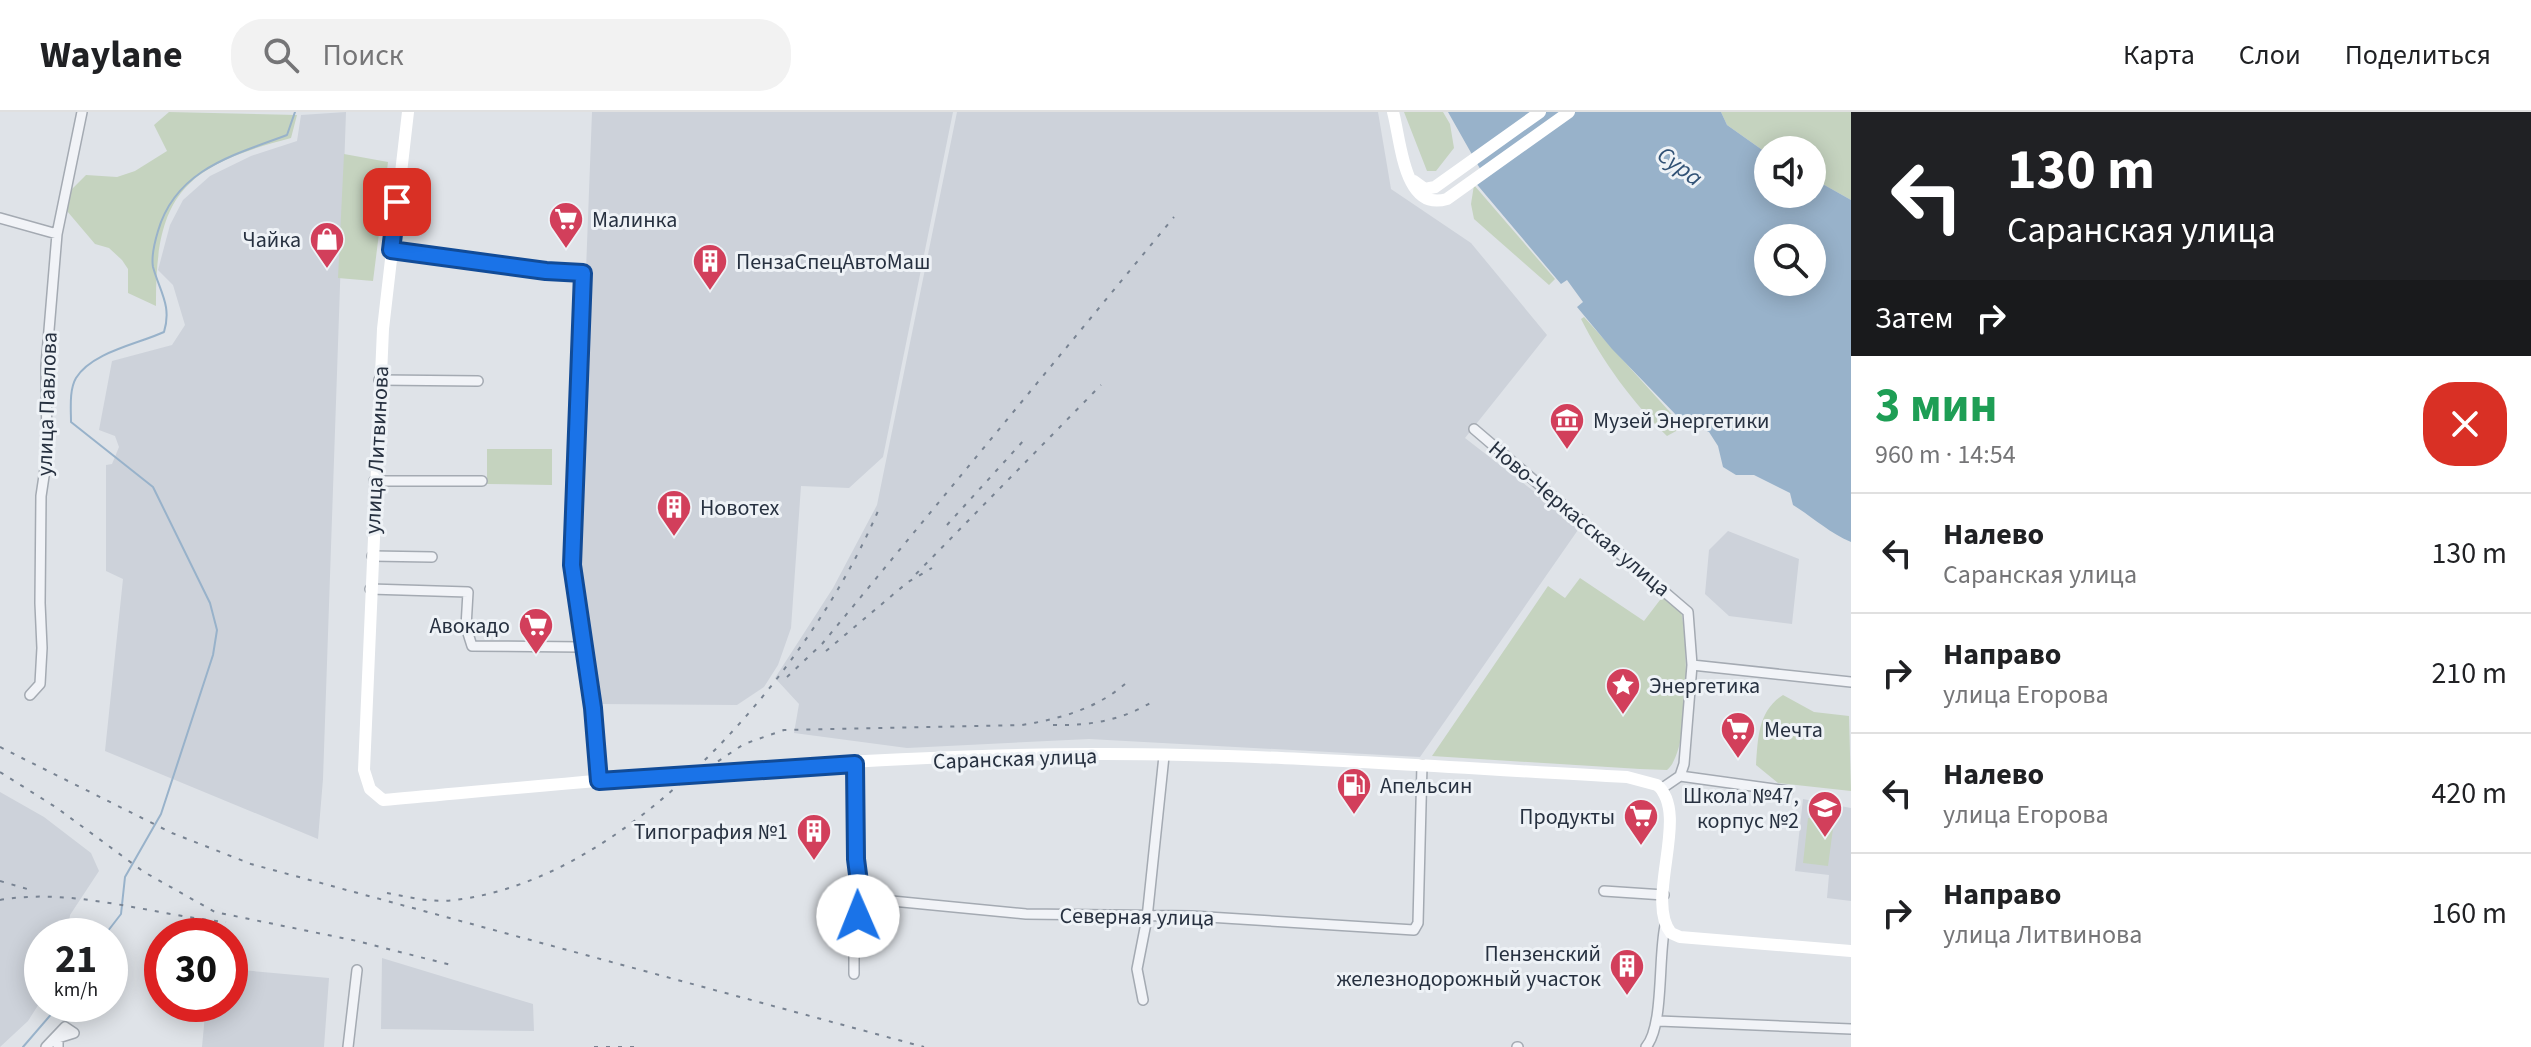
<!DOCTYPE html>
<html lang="ru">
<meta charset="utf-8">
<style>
:root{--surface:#fff;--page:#f2f2f2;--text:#202124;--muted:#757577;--line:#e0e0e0}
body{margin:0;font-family:"Source Sans 3",sans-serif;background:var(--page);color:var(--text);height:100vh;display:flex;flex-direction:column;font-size:30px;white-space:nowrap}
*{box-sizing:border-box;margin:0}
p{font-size:26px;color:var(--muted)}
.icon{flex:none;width:44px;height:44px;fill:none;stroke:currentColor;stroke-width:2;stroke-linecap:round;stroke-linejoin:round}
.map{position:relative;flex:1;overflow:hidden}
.panel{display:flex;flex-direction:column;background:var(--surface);width:680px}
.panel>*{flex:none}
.hud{background:#202124;color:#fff;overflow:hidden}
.tools{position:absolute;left:1754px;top:24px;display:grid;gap:16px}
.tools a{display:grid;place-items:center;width:72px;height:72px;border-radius:50%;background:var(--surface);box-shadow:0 4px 20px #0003;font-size:40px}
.speed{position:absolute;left:24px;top:806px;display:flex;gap:16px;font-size:40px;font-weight:700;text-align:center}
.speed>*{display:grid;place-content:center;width:104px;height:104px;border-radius:50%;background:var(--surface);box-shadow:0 4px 20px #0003;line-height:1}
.speed small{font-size:20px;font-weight:400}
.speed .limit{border:12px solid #d22;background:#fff;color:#111}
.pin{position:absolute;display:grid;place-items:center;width:68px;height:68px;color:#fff;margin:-34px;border-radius:16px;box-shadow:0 4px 12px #0006}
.me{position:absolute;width:88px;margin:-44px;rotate:359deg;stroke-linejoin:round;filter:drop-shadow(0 0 6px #0008)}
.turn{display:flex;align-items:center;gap:28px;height:168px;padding:0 24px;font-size:36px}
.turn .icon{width:104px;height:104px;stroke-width:2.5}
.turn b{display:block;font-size:56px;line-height:68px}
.then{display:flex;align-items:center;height:76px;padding:0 24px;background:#0003;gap:16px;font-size:30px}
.round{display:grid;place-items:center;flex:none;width:84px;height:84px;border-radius:32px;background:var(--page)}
.summary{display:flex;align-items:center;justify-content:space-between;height:136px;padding:0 24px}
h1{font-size:48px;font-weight:700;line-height:60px;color:#1e9e55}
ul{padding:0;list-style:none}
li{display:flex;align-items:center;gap:24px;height:120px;padding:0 24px;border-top:2px solid var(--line)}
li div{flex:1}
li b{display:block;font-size:30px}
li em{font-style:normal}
header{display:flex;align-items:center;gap:48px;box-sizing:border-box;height:112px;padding:0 40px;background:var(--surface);border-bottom:2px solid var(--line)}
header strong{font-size:38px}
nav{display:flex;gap:44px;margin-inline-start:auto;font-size:28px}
.search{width:560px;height:72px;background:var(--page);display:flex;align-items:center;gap:20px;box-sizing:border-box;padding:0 28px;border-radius:32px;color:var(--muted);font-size:30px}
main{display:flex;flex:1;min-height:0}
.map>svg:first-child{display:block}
</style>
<header>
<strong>Waylane</strong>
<div class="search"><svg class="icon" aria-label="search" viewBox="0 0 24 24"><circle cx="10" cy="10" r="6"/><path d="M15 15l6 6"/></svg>Поиск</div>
<nav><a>Карта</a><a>Слои</a><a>Поделиться</a></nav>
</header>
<main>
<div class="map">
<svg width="1851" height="935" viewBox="0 0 1851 935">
<rect width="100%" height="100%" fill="#dfe3e8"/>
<!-- built -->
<path fill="#cdd2da" d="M346,0L323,667L318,727L105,639L123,467L106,459V353L112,352L119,335L115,324L99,318L112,249L172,233L185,213L173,173L158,158L170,113L183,88L210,64L251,44L297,29L301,3Z
M592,0H953L883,345L849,376L801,374L791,516L778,553L764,575L737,593L598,592L575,449Z
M957,0H1378L1391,77L1471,131L1547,223L1465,326L1580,415L1420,645L1089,627L907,636L794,621L799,592L775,566L833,476L877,393Z
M1728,419L1799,447L1792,512L1729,504L1705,482L1709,438Z
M0,680L44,705L91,741L99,759L70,803L67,824H42V887L28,909L0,935Z
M1803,687L1851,696V789L1827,786L1829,763L1795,759Z
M382,846L533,892L534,919L381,917Z
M230,857L329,866L324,935H202L206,892H230Z"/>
<!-- green -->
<path fill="#c5d3bf" d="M169,0L297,3L291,26C184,54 155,82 156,194L128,181V157L122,148L109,136L95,132L67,99L71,78L86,63L117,65L135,59L167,39L154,13Z
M1404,0H1443L1450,12L1454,36L1436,59H1427Z
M1721,0H1851V88L1812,66V38H1768V42L1727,13Z
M344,42L388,50L373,169L338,166Z
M1474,73L1555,167L1549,173L1474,107L1471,92Z
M1584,205L1678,309V318L1667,324C1633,291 1602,249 1581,207Z
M487,337H552V373L487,372Z
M1580,466L1644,509L1663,484L1681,499C1688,529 1691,639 1667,658L1640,657L1432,644L1548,474L1565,486Z
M1783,583L1814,600L1849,604L1851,679L1778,671L1756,653C1758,626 1758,599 1783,583Z
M1808,706L1834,709L1828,754L1803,751Z"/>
<!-- water -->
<path fill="#98b2ca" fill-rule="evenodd" d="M1448,0H1721L1727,13L1768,42V82H1812V66L1851,88V430C1828,420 1814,406 1793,393L1790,381L1754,363H1736L1723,355L1718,334L1709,320L1679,306L1612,237L1577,195L1583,190L1567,168L1561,172L1474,69L1483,62ZM1768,126H1812V170H1768Z"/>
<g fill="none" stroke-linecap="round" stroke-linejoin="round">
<!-- stream -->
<path stroke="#98b2ca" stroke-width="2" d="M104,824L121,802L125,765L161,702L213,543L217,518L210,491L153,375L71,310C71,297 69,278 76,266C92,240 138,232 164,220C172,194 160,180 153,155C151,144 155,129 158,119C176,57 234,43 287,23L295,0
M23,935L60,892"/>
<!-- minor casing -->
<g stroke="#a4aab2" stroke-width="12">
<path id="minor" d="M0,106L57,122
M391,138L546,159L583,161L572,453L593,596L599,669
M379,268L478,269
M1474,317L1688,500L1692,553L1684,652L1680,664L1661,677
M374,369H482
M372,444L432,445
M370,477L468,480L466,515L472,534L582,535
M1692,553L1851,570
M30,583L40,572L42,536L40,491L41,384L47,344L46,254L57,122L82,0
M1680,664L1788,679
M1604,779L1664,783
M861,786L1026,802L1192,804L1414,818L1418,811L1422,653
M854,862V823L861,786L856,747L855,652
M1143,888L1137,857L1147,806L1164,644
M1659,909L1851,917
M46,935L65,915L74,921L58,926V935
M348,935L357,858
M1517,935H1518
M1646,935C1664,914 1658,846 1665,814"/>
</g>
<!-- minor -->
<use href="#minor" stroke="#f1f3f7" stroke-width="9"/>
<!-- secondary -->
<path stroke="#fff" stroke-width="12" d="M408,0L383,217L364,658L370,677L383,688C617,667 854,643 1089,642C1269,641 1448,656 1627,665L1657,673C1691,702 1644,788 1671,821L1680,825L1851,839
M1393,0C1401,28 1403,100 1447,87L1569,0
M1414,69L1425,77L1435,75L1540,0"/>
<!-- rail -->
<path stroke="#788392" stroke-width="2" stroke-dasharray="4 8" stroke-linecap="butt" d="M947,413L1025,327
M916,462L1101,273
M826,539L908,470L932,456
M787,565L822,532L1174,105
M1053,613C1090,614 1124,608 1155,588
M0,635L172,721L251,752L924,935
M708,656L744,632L784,618L1022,613C1059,607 1096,597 1125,572
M0,660L57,696L144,760L215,800L357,829L451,853
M0,769L34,779
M387,781C409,785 432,791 454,788C633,768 811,556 878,399
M0,788C73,775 152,803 226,810
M594,935H638"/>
</g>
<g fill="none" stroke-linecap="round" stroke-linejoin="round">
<!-- route casing -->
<g stroke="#114b97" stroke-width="20">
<path id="route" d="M397,90L391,138L546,159L583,161L572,453L593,596L599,669L855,652L856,747L861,786L858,804"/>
</g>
<!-- route -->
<use href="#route" stroke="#1a73e8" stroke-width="14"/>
</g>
<!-- icons -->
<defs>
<g id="supermarket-pin" transform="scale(1.8)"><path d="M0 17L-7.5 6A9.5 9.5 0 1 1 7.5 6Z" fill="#d23f5b" stroke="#eef2f6"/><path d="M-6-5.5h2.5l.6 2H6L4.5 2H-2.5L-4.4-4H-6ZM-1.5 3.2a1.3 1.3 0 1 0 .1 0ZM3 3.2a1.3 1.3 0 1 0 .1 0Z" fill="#fff"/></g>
<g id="shop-pin" transform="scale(1.8)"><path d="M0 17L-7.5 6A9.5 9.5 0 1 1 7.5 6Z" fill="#d23f5b" stroke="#eef2f6"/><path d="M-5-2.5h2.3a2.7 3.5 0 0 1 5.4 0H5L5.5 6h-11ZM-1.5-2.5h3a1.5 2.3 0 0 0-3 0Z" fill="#fff"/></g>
<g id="building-pin" transform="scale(1.8)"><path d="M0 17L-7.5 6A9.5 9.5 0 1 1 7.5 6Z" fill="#d23f5b" stroke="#eef2f6"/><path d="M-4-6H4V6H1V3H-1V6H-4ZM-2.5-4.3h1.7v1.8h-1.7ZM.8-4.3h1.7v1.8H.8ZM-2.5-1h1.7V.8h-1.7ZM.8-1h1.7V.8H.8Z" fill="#fff"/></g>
<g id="museum-pin" transform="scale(1.8)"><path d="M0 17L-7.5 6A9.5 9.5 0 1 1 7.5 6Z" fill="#d23f5b" stroke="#eef2f6"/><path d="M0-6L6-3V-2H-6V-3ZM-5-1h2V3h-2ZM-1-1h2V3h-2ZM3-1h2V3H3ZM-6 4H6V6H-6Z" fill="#fff"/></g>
<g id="sight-pin" transform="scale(1.8)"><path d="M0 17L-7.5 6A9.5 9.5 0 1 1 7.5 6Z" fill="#d23f5b" stroke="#eef2f6"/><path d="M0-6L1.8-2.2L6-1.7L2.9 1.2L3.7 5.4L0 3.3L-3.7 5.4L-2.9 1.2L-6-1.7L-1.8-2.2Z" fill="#fff"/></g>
<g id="fuel-pin" transform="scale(1.8)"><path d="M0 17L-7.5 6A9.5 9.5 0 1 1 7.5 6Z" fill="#d23f5b" stroke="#eef2f6"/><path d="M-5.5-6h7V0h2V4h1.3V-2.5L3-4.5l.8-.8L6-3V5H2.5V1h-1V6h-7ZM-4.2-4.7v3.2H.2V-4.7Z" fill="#fff"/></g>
<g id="school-pin" transform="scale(1.8)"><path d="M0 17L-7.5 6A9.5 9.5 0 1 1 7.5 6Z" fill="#d23f5b" stroke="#eef2f6"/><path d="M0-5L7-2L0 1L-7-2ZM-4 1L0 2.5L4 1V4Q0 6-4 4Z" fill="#fff"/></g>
</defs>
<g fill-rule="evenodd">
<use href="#supermarket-pin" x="566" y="107"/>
<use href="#shop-pin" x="327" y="127"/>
<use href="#building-pin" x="710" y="149"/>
<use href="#museum-pin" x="1567" y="308"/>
<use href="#building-pin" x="674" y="395"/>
<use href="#supermarket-pin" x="536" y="513"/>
<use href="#sight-pin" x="1623" y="573"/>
<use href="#supermarket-pin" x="1738" y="617"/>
<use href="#fuel-pin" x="1354" y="673"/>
<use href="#school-pin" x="1825" y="696"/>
<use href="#supermarket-pin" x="1641" y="704"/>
<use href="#building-pin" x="814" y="719"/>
<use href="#building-pin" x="1627" y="854"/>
</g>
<g text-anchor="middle" stroke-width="6" stroke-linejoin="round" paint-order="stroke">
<!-- poi labels -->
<g font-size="22" fill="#273140" stroke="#eef2f6" text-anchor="start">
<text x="592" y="115">Малинка</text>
<text x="301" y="135" text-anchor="end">Чайка</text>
<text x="736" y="157">ПензаСпецАвтоМаш</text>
<text x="1593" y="316">Музей Энергетики</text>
<text x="700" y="403">Новотех</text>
<text x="510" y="521" text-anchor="end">Авокадо</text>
<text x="1649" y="581">Энергетика</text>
<text x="1764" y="625">Мечта</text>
<text x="1380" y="681">Апельсин</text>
<text x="1799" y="691" text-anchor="end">Школа №47,<tspan x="1799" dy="25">корпус №2</tspan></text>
<text x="1615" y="712" text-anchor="end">Продукты</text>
<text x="788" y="727" text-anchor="end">Типография №1</text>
<text x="1601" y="849" text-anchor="end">Пензенский<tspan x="1601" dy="25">железнодорожный участок</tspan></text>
</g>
<!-- street labels -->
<g font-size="22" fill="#273140" stroke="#eef2f6">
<text transform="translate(46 292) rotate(-88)" y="8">улица Павлова</text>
<text transform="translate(376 338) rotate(-87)" y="8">улица Литвинова</text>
<text transform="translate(1580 406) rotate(40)" y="8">Ново-Черкасская улица</text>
<text transform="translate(1015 646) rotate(-2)" y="8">Саранская улица</text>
<text transform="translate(1137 804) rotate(1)" y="8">Северная улица</text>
</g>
<!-- water labels -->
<g font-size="24" font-style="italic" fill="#305175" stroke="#eef2f6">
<text transform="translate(1680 54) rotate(36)" y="8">Сура</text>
</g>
</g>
</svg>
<div class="tools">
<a><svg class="icon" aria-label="sound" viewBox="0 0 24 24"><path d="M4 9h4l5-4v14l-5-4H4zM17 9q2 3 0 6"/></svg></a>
<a><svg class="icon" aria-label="search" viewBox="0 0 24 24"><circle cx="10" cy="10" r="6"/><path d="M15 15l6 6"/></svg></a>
</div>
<div class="speed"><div>21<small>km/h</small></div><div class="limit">30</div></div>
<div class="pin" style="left:397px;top:90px;background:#d93025"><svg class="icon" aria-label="arrive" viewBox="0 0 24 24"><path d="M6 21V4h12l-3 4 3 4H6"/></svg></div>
<svg class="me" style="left:858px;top:804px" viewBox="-20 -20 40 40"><circle r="19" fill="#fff"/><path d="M0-13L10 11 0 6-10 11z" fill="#1a73e8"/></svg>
</div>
<section class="panel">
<div class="hud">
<div class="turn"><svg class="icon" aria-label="left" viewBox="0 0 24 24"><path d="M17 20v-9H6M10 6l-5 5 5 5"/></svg><div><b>130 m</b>Саранская улица</div></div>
<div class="then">Затем<svg class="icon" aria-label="right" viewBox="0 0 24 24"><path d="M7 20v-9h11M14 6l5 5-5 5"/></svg></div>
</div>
<div class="summary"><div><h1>3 мин</h1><p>960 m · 14:54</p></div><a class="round" style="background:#d93025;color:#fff"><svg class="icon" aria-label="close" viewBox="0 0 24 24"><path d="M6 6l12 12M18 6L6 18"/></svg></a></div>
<ul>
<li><svg class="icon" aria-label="left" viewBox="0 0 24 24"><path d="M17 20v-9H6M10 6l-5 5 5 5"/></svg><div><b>Налево</b><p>Саранская улица</p></div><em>130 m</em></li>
<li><svg class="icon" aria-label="right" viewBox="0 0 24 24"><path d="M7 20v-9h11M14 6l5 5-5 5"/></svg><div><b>Направо</b><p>улица Егорова</p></div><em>210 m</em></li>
<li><svg class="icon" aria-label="left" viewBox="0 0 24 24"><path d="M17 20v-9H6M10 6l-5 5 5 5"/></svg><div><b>Налево</b><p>улица Егорова</p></div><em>420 m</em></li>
<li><svg class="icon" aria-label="right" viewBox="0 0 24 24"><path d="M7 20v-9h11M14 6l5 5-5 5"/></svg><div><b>Направо</b><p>улица Литвинова</p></div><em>160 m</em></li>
</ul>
</section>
</main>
